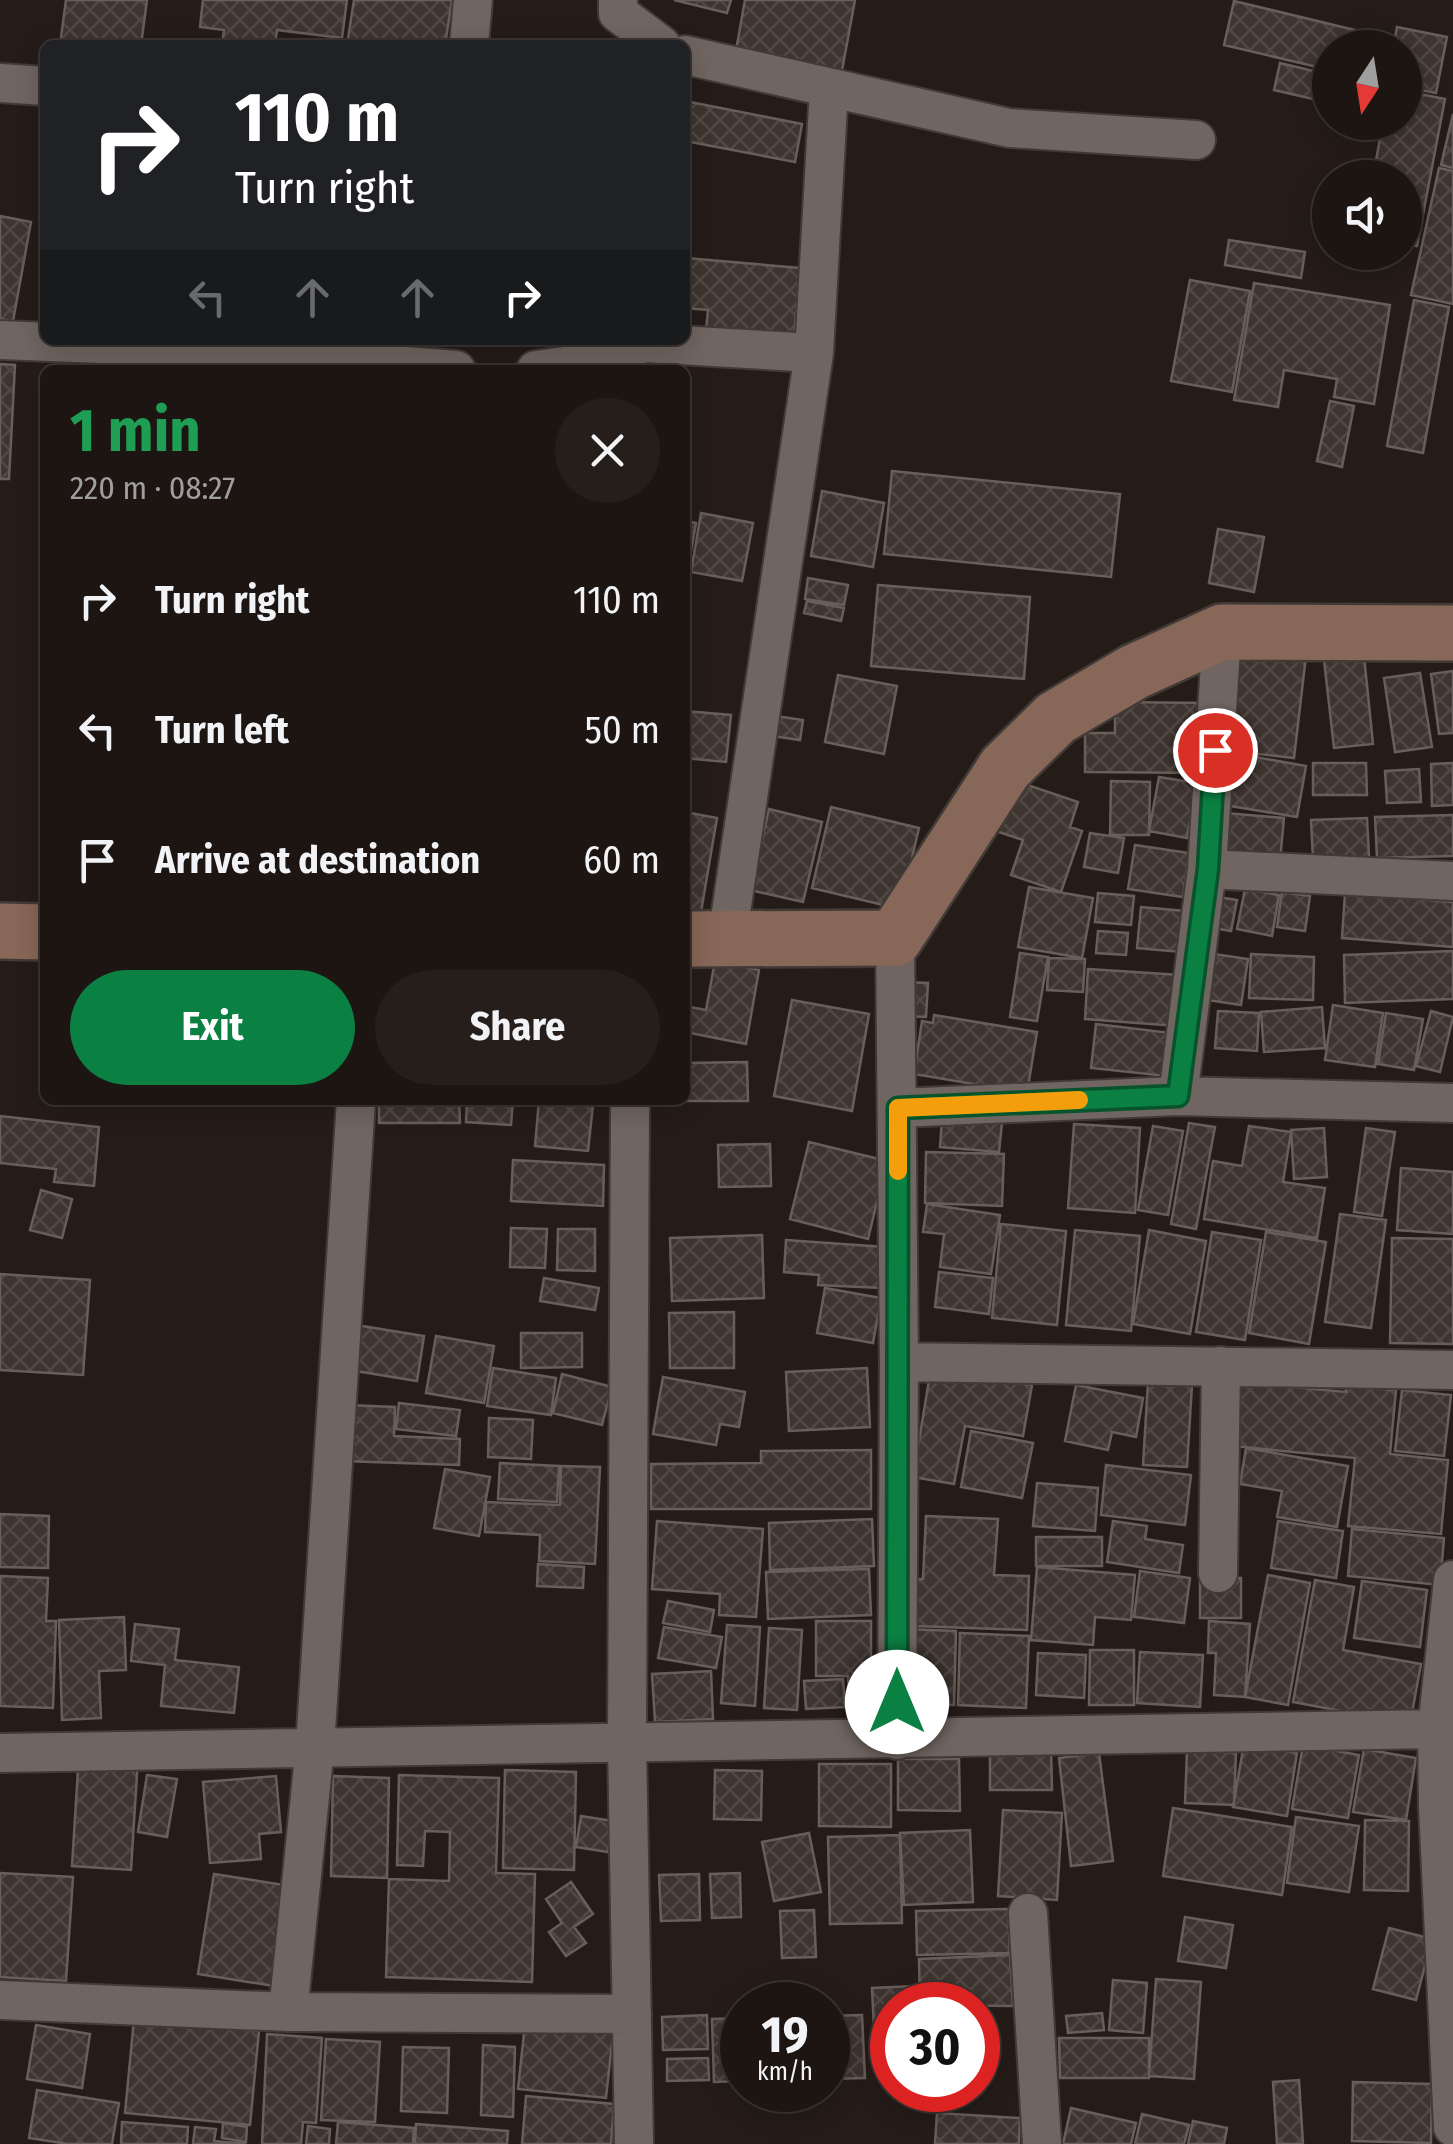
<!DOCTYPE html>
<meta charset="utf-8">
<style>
:root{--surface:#1c1512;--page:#251e1b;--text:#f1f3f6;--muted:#a09f9f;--line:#3a3432;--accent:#0b8043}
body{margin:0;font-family:"Fira Sans Condensed",sans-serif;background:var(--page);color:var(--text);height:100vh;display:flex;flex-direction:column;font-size:38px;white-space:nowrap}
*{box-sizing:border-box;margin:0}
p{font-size:32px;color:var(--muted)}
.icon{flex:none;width:55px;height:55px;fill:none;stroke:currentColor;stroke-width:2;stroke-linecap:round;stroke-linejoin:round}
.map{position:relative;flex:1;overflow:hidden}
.details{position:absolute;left:40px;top:365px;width:650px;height:740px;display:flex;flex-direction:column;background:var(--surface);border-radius:15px;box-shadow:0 5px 25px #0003,0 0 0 2px var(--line)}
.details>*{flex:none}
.banner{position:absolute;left:40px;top:40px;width:650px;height:305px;border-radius:15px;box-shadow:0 5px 25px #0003,0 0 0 2px var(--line);background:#202124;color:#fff;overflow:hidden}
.needle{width:65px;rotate:192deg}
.buttons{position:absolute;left:1312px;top:30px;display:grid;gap:20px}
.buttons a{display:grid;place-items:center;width:110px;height:110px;border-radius:50%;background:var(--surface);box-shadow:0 5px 25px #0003,0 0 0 2px var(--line);font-size:50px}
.speed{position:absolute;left:720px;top:1982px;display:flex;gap:20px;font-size:50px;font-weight:700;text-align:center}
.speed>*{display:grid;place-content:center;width:130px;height:130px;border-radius:50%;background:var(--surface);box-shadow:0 5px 25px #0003,0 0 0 2px var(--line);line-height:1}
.speed small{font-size:25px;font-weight:400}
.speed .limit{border:15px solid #d22;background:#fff;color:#111}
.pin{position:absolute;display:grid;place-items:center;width:85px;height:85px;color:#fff;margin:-42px;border:5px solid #fff;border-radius:50%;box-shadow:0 2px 10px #0007}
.me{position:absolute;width:110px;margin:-55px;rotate:0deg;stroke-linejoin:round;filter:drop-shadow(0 0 8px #0008)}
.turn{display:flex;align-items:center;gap:35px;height:210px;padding:0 30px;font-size:45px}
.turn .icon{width:130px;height:130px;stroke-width:2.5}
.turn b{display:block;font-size:70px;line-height:85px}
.lanes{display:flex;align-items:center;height:95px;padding:0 30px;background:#0003;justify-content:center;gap:50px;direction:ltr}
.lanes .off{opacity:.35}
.round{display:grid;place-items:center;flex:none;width:105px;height:105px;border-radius:52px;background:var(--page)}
.head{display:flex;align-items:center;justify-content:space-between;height:170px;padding:0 30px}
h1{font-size:60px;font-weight:700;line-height:75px;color:#1e9e55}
.action{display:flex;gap:20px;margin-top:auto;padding:20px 30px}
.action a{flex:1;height:115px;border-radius:60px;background:var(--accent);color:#fff;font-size:40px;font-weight:700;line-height:115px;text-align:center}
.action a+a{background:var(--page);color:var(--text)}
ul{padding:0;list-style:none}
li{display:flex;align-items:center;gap:30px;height:130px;padding:0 30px}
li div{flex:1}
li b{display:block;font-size:38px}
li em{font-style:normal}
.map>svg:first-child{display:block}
</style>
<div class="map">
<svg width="1453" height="2144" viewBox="0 0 1453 2144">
<defs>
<pattern id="building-cross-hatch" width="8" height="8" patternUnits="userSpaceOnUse" patternTransform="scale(2.5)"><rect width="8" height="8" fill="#3e3430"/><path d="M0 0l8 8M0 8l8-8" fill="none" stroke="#514844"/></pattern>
</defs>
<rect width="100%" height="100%" fill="#251c18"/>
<!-- building -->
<path fill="url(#building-cross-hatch)" stroke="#695e59" stroke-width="2.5" d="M66,0H147L141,45H60Z
M203,0H347L342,38L277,30L275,45H222L224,30L200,27Z
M354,0H452L445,45H347Z
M674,0H731L727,13Z
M745,0H855L841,76L735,56Z
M1234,1L1388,38L1386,48H1330V70L1224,45Z
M1397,27L1447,37L1436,93L1405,87V48H1393Z
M1280,63L1330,75V103L1274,90Z
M1405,91L1445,99L1417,246L1405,244V178H1355L1358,163L1375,166L1383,122H1405Z
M685,101L802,124L795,162L685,141Z
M1453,114V168L1441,165Z
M1439,168L1453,171V304L1411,295Z
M0,216L31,222L13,321L0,319Z
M1229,240L1305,252L1301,278L1225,265Z
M686,258L800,268L794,337L706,330L708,310L685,308Z
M1190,280L1250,291L1232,392L1171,381Z
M1254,283L1390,305L1374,404L1334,397L1337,379L1284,370L1278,407L1234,400Z
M1414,300L1449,307L1423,453L1387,446Z
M0,364L15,365L9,479H0Z
M1330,401L1354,406L1342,467L1317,461Z
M892,471L1120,494L1111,577L884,554Z
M822,491L884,503L873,567L811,556Z
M701,513L753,523L742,581L691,572Z
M685,521L696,523L690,557H685Z
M1218,529L1264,537L1254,592L1209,583Z
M808,578L848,585L844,605L805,599Z
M878,585L1030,597L1024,679L871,666Z
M807,601L844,608L841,621L804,613Z
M1229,647L1306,656L1294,758L1231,751L1236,710L1222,709Z
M1364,656L1373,744L1334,748L1324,660Z
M1453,671V733L1439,734L1431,674Z
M1420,673L1432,747L1395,752L1384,678Z
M838,675L897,686L884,754L825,742Z
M1115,702L1207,703L1206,773L1085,772V733H1115Z
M685,711L731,715L726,762L685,758Z
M762,714L803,720L800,740L759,734Z
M1233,753L1306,766L1297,817L1224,805Z
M1313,763H1366L1367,795H1313Z
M1453,763V805L1432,806L1431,764Z
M1419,769L1421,802L1387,803L1385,771Z
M1159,777L1197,783L1187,838L1149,831Z
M1007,778L1078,802L1070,827L1082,831L1061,892L1011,875L1023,840L990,829Z
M1111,781L1150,782L1149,835H1110Z
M831,807L919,828L900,909L812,888Z
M769,809L822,822L803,902L750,890Z
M685,812L717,818L701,912L685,909Z
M1225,813L1284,818L1280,860L1222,855Z
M1453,815V856L1377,858L1375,817Z
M1367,818L1369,857L1313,859L1311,820Z
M1090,833L1124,838L1118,873L1084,867Z
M1135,845L1189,853L1183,897L1128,889Z
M1029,887L1093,898L1082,958L1018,947Z
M1245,889L1279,895L1272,936L1237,929Z
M1282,892L1310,896L1305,931L1277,927Z
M1098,893L1134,896L1131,925L1095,922Z
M1345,893L1453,902V947L1342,938Z
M1212,896L1237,900L1231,931L1208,927Z
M1141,907L1185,911L1181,952L1137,948Z
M1098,931L1128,933L1126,955L1096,953Z
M1453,951V999L1345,1003L1344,955Z
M1020,953L1048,957L1037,1021L1010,1017Z
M1207,953L1248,959L1241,1005L1201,999Z
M1251,954L1314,957L1313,1000L1249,998Z
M1049,958L1085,959L1083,992L1047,990Z
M715,961L759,970L746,1044L685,1032V1006L706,1010Z
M1088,969L1180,975L1176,1026L1085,1019Z
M904,982L928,983L926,1017L902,1016Z
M792,1000L869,1014L852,1111L774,1096Z
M1333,1005L1383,1013L1375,1067L1325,1060Z
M1322,1007L1325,1048L1264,1052L1261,1012Z
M1218,1011L1259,1013L1257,1051L1215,1048Z
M1431,1011L1453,1017L1440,1072L1416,1066Z
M1386,1013L1423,1019L1414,1070L1378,1064Z
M934,1015L1037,1032L1027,1093L914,1074L922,1021L933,1023Z
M1096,1024L1171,1033L1166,1076L1091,1068Z
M747,1062L748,1101H685V1063Z
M379,1100H459L460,1123H379Z
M467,1100H513L511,1125L466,1122Z
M539,1100L593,1105L588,1151L535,1146Z
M0,1116L99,1127L94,1186L54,1182L56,1169L0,1163Z
M942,1119L1002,1123L999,1152L940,1147Z
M1189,1123L1215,1127L1196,1229L1171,1224Z
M1074,1124L1140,1128L1135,1213L1068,1208Z
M1153,1126L1183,1131L1168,1215L1138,1210Z
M1249,1126L1291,1132L1283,1182L1325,1188L1317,1238L1204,1219L1213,1161L1242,1166Z
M1324,1128L1327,1177L1294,1179L1291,1130Z
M1366,1128L1395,1132L1382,1216L1354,1212Z
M809,1142L887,1161L868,1239L790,1219Z
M770,1144L771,1186L719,1187L718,1145Z
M926,1152L1004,1154L1002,1206L925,1203Z
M513,1160L604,1165L603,1206L511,1201Z
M1401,1168L1453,1172V1234L1397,1230Z
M41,1190L72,1199L62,1238L30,1230Z
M927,1204L1000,1215L991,1274L940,1267L944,1234L923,1232Z
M1340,1214L1386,1220L1371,1328L1325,1322Z
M1001,1224L1066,1231L1057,1325L992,1318Z
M511,1228L547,1229L545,1268L510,1267Z
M558,1229H595V1271L557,1270Z
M1075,1230L1140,1236L1131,1331L1066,1325Z
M1149,1230L1206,1241L1190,1334L1133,1324Z
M1212,1232L1261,1240L1245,1340L1196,1332Z
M1266,1232L1326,1242L1309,1344L1249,1333Z
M762,1235L764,1298L672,1301L670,1238Z
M1392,1238L1453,1239V1344L1390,1343Z
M786,1240L884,1247L881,1288L818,1285L819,1275L784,1272Z
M939,1272L993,1278L989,1314L935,1307Z
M0,1274L90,1280L83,1375L0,1370Z
M544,1278L599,1288L595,1310L540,1301Z
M825,1288L881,1298L873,1343L817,1333Z
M734,1312V1368H670L669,1313Z
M350,1324L424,1336L417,1381L343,1369Z
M521,1333H582V1367L521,1368Z
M436,1336L494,1346L484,1403L426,1393Z
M493,1368L556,1378L551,1415L487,1406Z
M867,1368L870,1427L789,1431L786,1372Z
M931,1368L1032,1385L1023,1436L965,1426L954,1484L913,1477Z
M562,1374L612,1387L602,1425L553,1413Z
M663,1377L745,1392L739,1427L720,1424L716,1445L653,1434Z
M1148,1382L1192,1385L1187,1467L1143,1465Z
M1239,1382L1346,1392V1386L1396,1390L1390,1454L1448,1460L1441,1534L1348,1526L1355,1458L1233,1446Z
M1076,1385L1143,1398L1136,1437L1112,1432L1108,1450L1065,1441Z
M1402,1390L1451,1395L1444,1456L1395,1451Z
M399,1403L460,1410L456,1436L396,1429Z
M346,1405L395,1407L394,1436L460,1439L459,1465L343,1461Z
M489,1418L533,1420L531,1459L488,1457Z
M971,1431L1033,1443L1022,1498L961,1487Z
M1246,1448L1348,1466L1337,1527L1277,1517L1282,1491L1240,1484Z
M871,1450V1509H651V1464L761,1463V1451Z
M500,1463L559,1466L557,1502L498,1499Z
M1106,1465L1191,1475L1185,1525L1101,1515Z
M561,1466L600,1467L595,1564L539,1561L540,1535L485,1532L486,1502L560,1505Z
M445,1469L490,1477L479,1536L434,1528Z
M1037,1483L1098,1488L1095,1531L1033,1526Z
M0,1514L49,1516L48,1568L0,1567Z
M926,1516L998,1519L994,1575L1029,1576L1027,1630L915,1626L917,1579H923Z
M872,1519L874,1566L770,1570L769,1523Z
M657,1521L763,1529L756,1617L719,1615L720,1594L652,1589Z
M1113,1521L1147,1526L1145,1539L1183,1545L1179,1573L1107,1562Z
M1278,1521L1343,1531L1336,1578L1271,1568Z
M1352,1529L1444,1538L1440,1585L1348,1576Z
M1036,1537H1102V1566H1036Z
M538,1564L584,1567L583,1588L537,1586Z
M1037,1567L1135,1575L1131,1620L1095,1617L1093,1645L1031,1640Z
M869,1569L871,1615L768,1619L766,1572Z
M1140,1571L1190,1578L1184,1623L1134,1617Z
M1268,1575L1310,1583L1288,1705L1245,1697Z
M0,1576L48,1578L46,1621H56L53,1708L0,1706Z
M1200,1578H1241V1618H1200Z
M1315,1580L1354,1587L1343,1650L1421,1664L1410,1724L1293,1702Z
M1362,1581L1427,1590L1420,1647L1354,1638Z
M668,1601L714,1610L710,1632L663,1623Z
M124,1617L126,1670L99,1671L101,1718L62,1720L59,1620Z
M816,1621H871V1702L849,1701L848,1676H816Z
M1209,1621L1250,1624L1245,1697L1214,1695L1216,1653H1208Z
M135,1624L179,1629L175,1660L239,1667L234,1713L161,1706L165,1665L131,1661Z
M727,1625L760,1627L755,1706L721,1703Z
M664,1627L722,1637L716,1668L658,1658Z
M769,1628L802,1630L797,1710L764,1708Z
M904,1629L956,1631L954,1705L903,1704Z
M960,1633L1029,1636L1026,1708L958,1705Z
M1090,1650H1134V1705H1089Z
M1140,1652L1203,1655L1200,1707L1137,1703Z
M1038,1653L1086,1655L1084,1698L1036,1695Z
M711,1671L713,1719L655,1722L652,1674Z
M843,1679L845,1707L806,1709L804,1681Z
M1244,1744L1297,1753L1287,1816L1233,1807Z
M1303,1745L1359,1755L1348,1818L1292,1809Z
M990,1749H1051L1052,1790H990Z
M1364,1749L1416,1758L1406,1820L1353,1812Z
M1187,1750L1236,1753L1234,1805L1185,1803Z
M1099,1753L1113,1861L1071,1866L1059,1758Z
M79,1754L138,1758L131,1870L72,1866Z
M898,1759H959L960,1811L898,1810Z
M819,1764H891V1827L819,1826Z
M505,1770L576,1772L574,1870L503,1868Z
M715,1770L762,1771L761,1820L714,1819Z
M147,1775L177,1779L167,1837L138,1832Z
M399,1775L499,1778L496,1873L535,1874L532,1982L386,1977L389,1879L449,1881L450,1832L425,1831L423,1866L397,1865Z
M276,1776L281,1832L259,1834L261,1859L210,1863L203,1782Z
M333,1776L389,1778L387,1878L331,1876Z
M1173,1808L1292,1827L1282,1895L1163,1876Z
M1003,1810L1062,1813L1057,1900L998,1896Z
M581,1816L613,1821L608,1852L576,1847Z
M1296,1817L1359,1826L1349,1892L1287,1883Z
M1365,1820L1409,1821L1408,1891L1364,1890Z
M970,1830L973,1902L904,1905L900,1833Z
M809,1833L821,1892L774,1901L762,1842Z
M900,1835L902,1923L830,1924L828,1837Z
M0,1873L73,1877L66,1981L0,1977Z
M740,1873L741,1917L712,1918L710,1874Z
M214,1874L290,1886L274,1986L198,1974Z
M699,1874L700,1920L661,1921L659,1875Z
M571,1882L593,1914L574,1927L586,1943L566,1956L549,1932L562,1923L546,1899Z
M1008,1909L1010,1953L917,1955L916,1911Z
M814,1910L816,1957L782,1958L780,1911Z
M1185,1917L1233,1925L1226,1968L1178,1961Z
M1389,1928L1432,1939L1416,2000L1373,1989Z
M1010,1955L1013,2006L920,2005L919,1959Z
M1156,1979L1201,1982L1194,2079L1149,2076Z
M1113,1980L1147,1983L1143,2033L1109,2030Z
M914,1986V2005H892V2070H876L872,1988Z
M1102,2013L1104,2030L1068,2033L1066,2016Z
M707,2015L708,2049L663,2050L662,2017Z
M862,2015L865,2078L828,2079V2016Z
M742,2018V2081L714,2082L712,2019Z
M134,2019L259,2031L250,2125L125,2113Z
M525,2024L613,2034L606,2098L518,2089Z
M36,2025L90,2034L82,2088L27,2079Z
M267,2034L322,2038L316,2123L303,2122L301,2144H262Z
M1059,2038H1149V2078H1060Z
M326,2039L380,2042L375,2122L321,2120Z
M483,2045L515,2047L513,2117L481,2115Z
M403,2047L449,2048L447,2113L401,2111Z
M708,2058L709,2080L667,2081V2059Z
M1299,2080L1303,2144H1277L1273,2082Z
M1353,2082L1432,2084L1431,2143L1352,2141Z
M37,2090L119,2103L112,2144H68L29,2138Z
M526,2096L614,2104L611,2144H522Z
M1071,2108L1136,2123L1131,2144H1063Z
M937,2113L1020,2118L1019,2144H935Z
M1142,2114L1189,2125L1184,2144H1135Z
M1193,2121L1227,2128L1224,2144H1188Z
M122,2122L188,2127L187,2144H121Z
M338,2122L414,2128L413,2144H336Z
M223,2123L247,2127L246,2142L222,2138Z
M416,2124L508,2131L507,2144H415Z
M308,2126L330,2129L329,2144H306Z
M195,2127L216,2129L214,2141L246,2144H193Z"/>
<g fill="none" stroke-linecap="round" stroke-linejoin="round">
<!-- street casing -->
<g stroke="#413a37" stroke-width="42">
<path id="street" d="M618,0V13L661,45
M469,45L473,0
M685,55L1009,128L1196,140
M0,83L45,86
M0,340L151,346L456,370
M536,370L565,366L645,343L814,353
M1222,632L1207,869L1453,881
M895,938L899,1362L897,1740
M727,939L814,353L829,88
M1178,1096L1207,869
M630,1100L627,1742L634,2144
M898,1108L1178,1096L1453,1103
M899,1362L1453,1370
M1218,1573L1221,1366
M1453,1580L1437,1729L1438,1806L1453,2127
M0,1753L1437,1729
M1028,1913L1042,2144
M0,2000L288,2012L632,2014
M288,2012L315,1747L356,1100"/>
</g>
<!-- secondary casing -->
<g stroke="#413a37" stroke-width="60">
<path id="secondary" d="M0,931L45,932
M685,939L895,938L1005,768L1056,718L1134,672L1222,632L1453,633"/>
</g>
<!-- street -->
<use href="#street" stroke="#706560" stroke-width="38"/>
<!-- secondary -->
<use href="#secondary" stroke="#876757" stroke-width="55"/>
</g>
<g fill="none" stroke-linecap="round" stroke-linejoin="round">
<!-- route casing -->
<g stroke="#07532c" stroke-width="25">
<path id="route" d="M897,1702L898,1108L1178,1096L1208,869L1215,750"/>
</g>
<!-- route -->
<use href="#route" stroke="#0b8043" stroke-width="18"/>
<!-- slow -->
<path stroke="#f59e0b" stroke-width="18" d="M898,1171V1108L1079,1100"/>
</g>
</svg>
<div class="buttons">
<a><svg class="needle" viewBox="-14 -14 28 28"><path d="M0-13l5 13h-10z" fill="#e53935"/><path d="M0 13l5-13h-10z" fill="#a09f9f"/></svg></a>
<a><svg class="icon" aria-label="sound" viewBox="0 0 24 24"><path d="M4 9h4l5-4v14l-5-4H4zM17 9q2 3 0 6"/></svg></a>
</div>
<div class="speed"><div>19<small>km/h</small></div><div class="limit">30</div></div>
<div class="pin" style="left:1215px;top:750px;background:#d93025"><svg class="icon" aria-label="arrive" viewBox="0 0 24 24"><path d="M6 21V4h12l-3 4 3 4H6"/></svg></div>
<svg class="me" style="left:897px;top:1702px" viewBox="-20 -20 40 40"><circle r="19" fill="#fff"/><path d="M0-13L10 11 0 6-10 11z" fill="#0b8043"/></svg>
<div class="banner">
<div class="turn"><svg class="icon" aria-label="right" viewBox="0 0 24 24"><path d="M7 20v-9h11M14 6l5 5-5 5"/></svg><div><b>110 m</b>Turn right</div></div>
<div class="lanes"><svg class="icon off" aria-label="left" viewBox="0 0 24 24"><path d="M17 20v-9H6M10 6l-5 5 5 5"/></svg><svg class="icon off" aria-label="ahead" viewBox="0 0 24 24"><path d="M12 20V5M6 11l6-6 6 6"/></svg><svg class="icon off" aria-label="ahead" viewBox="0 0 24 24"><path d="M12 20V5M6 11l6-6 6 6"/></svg><svg class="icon" aria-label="right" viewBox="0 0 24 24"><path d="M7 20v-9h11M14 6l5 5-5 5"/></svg></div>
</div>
<section class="details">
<div class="head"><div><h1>1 min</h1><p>220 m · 08:27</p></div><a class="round"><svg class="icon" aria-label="close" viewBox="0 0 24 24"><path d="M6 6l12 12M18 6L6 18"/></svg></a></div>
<ul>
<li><svg class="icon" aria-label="right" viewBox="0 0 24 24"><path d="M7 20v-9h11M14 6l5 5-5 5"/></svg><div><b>Turn right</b></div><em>110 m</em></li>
<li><svg class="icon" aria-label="left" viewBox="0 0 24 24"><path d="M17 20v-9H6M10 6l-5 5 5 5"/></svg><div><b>Turn left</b></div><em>50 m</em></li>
<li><svg class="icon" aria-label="arrive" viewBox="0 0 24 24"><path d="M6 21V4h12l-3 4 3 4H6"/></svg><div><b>Arrive at destination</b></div><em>60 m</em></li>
</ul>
<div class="action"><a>Exit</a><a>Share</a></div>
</section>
</div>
